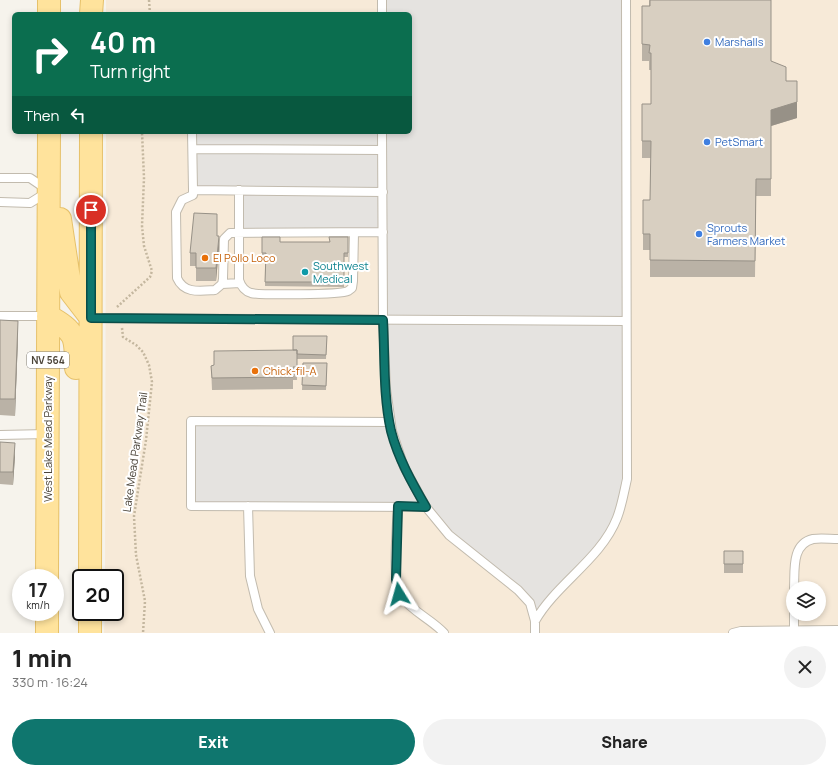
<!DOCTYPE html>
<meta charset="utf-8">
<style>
:root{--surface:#fff;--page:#f2f2f2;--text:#222;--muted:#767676;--accent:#0f766e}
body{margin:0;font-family:Manrope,sans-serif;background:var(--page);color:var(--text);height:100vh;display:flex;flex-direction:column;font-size:15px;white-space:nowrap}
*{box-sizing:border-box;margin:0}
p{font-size:13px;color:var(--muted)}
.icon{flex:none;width:22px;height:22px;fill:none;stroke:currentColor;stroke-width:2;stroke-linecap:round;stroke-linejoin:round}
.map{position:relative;height:633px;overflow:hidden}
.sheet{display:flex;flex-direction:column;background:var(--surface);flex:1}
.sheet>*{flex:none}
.banner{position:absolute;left:12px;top:12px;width:400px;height:122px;border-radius:6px;box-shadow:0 2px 6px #0003;background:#0b6e4f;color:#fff;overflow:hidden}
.buttons{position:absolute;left:786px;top:581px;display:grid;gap:8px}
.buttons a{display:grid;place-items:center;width:40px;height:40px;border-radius:50%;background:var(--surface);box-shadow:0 2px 6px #0003;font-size:20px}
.speed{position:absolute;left:12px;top:569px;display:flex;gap:8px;font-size:20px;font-weight:700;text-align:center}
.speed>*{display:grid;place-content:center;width:52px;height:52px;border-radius:50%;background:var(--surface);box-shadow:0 2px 6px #0003;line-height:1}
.speed small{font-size:10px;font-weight:400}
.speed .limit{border:2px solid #111;border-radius:6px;background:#fff;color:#111}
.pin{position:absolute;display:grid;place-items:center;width:34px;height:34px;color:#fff;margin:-17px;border:2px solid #fff;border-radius:50%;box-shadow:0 1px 4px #0007}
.me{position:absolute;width:44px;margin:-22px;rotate:352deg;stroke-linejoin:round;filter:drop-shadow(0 0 3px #0008)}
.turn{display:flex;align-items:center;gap:14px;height:84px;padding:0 12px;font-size:18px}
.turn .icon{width:52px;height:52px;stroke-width:2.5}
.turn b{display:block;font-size:28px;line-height:34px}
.then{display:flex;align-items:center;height:38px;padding:0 12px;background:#0003;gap:8px;font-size:15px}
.round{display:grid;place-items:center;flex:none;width:42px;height:42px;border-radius:21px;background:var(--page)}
.summary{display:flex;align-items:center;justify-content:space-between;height:68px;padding:0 12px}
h1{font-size:24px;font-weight:800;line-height:30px}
.action{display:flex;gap:8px;margin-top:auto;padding:8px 12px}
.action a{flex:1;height:46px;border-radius:24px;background:var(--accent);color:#fff;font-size:16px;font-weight:800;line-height:46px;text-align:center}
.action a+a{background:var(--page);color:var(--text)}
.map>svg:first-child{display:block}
</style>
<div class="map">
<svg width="838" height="633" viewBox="0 0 838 633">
<rect width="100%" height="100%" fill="#f6f3ec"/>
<!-- commercial -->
<path fill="#f7ead8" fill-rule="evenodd" d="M106,0H838V633H104L105,612H115V578H105L106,132H410V14H106ZM793,588H819V614H793Z"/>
<!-- parking -->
<path fill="#e5e3e0" d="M382,0H626L627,479L606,537L535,621L530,603L449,535L426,507L191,506V421L390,422L383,232H239V191L193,190V132H410V14H382Z"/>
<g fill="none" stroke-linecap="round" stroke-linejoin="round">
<!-- service casing -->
<g stroke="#c2bbae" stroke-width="10">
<path id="service" d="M382,0V14
M192,132L193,190L383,192
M382,132L383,320L386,389L392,431L404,467L426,507L449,535L518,590L530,603L535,621V633
M193,149L382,150
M0,178H30L49,191L30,203L0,202
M193,190V195L182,200L176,212L177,278C184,294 200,291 215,290L222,284L223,279L224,239L230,233L383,232
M239,190V280C241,286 244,291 251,293C260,295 340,295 348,291L352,288L353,281L354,233
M222,284L240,283
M0,316H48
M91,318C269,320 447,321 626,321
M390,422L191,421V506L426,507
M0,435L47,434
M248,506L250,576L258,609L270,633
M398,507C397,524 392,583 400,595C411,611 431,619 444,633
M794,588C795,571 791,544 813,539C820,538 830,539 838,539
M535,621C557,583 601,559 617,518C622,505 624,492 627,479L626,0
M794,631V614
M733,633L741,631L838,630"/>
</g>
<!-- primary casing -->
<g stroke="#e6c16a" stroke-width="24">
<path id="primary" d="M49,14V0
M91,14L92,0
M60,219L71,292L91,318
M48,316C77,332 76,338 76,368
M47,578L49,132
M90,578L91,132
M47,633V612
M90,633V612"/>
</g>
<!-- path -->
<path stroke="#c4b79f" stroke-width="2.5" stroke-dasharray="2 2" stroke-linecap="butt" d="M149,0L150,14
M117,307L150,277L152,271L144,246L142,226L144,178L142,132
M122,328L123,337L136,345L143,352L149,365L152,382L146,440L134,516L136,555L145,601L143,633"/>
<!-- service -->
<use href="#service" stroke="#fff" stroke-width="8"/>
<!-- primary -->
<use href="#primary" stroke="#ffe39c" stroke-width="22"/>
</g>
<!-- wall -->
<path fill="#bab2a6" d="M649,0L771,61L786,81L797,118L771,126V196H756L755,277H650V250H643V234L650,200L651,158H642V104H651V70H649V61H642V6H649Z
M217,236L219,249L216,281H196V266H190V253Z
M262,237L280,242H329L348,237V257H344V287L265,286V257H262Z
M0,320L18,337L15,416L0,415Z
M327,336L326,359H297V380H293V389L212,390L211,366L293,350Z
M303,363H327L326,390H302Z
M0,442L15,456L13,485L0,484Z
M724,551H743V573H724Z"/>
<!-- shaded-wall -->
<path fill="#979187" d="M797,81V118L771,126V196V110Z
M219,236V249L216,281V268Z
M18,321V337L15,416V399Z
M15,443V456L13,485V472Z"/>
<!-- building -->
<path fill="#d8cfc1" stroke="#979187" d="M650,0H771V61L786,67V81H797V102L771,110V179H756L755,261L650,260V234H643V200H650L651,141H642V104H651V53H649L650,45L642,44V6H650Z
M194,213L217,214V236H219L216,268H196V253H190Z
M262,237H280V242H330L329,237H348V253H344V282H265L266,253H262Z
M0,320L18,321L15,399H0Z
M293,336H327L326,355L297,354V350H293Z
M297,350V367H293V377L212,378L211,366L214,365V351Z
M303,363H327L326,386L302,385Z
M0,442L15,443L13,472H0Z
M724,551H743V564H724Z"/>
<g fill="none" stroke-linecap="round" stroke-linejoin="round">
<!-- route casing -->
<g stroke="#0a4d48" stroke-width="10">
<path id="route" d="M91,210V318L383,320C385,357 383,395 391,431C398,458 412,483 426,507L398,506L396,579L399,594"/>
</g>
<!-- route -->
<use href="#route" stroke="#0f766e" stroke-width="7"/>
</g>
<!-- markers -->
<g fill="#3f7fe0" stroke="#fff" stroke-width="1.5">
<circle cx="707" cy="42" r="4"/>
<circle cx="707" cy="142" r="4"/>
<circle cx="699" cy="234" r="4"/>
</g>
<g fill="#e8710a" stroke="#fff" stroke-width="1.5">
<circle cx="205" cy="258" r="4"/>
<circle cx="255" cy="371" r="4"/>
</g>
<circle fill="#0f9aa8" stroke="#fff" stroke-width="1.5" cx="305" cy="272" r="4"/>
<g text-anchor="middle" stroke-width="4" stroke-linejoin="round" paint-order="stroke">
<!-- shield labels -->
<rect fill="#fff" stroke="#817c74" stroke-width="1" x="27" y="352" width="42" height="16" rx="3"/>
<g font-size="10" font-weight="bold" fill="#4b4439">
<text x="48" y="364">NV 564</text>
</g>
<!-- shop labels -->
<g font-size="11" fill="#366cbe" stroke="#fff" text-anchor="start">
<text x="715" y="46">Marshalls</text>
<text x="715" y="146">PetSmart</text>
<text x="707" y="232">Sprouts<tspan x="707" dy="13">Farmers Market</tspan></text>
</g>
<!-- food labels -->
<g font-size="11" fill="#c56008" stroke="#fff" text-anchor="start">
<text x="213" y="262">El Pollo Loco</text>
<text x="263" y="375">Chick-fil-A</text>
</g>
<!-- culture labels -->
<g font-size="11" fill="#0d838f" stroke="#fff" text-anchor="start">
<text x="313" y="270">Southwest<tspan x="313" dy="13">Medical</tspan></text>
</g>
<!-- street labels -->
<g font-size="11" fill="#4b4439" stroke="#fff">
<text transform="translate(48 439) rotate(-90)" y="4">West Lake Mead Parkway</text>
<text transform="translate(135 452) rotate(-82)" y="4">Lake Mead Parkway Trail</text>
</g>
</g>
</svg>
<div class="buttons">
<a><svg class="icon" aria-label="layers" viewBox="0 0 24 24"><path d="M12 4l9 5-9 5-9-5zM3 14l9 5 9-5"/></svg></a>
</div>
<div class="speed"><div>17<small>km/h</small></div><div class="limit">20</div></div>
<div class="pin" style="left:91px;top:210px;background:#d93025"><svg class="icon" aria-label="arrive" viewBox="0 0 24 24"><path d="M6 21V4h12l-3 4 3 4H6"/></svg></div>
<svg class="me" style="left:399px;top:594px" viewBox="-20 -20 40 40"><path d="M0-17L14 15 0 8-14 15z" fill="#0f766e" stroke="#fff" stroke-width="4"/></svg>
<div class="banner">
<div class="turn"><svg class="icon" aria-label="right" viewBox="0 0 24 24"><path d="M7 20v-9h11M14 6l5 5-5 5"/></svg><div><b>40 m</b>Turn right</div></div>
<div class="then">Then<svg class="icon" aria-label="left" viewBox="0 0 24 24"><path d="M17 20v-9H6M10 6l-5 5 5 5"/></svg></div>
</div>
</div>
<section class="sheet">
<div class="summary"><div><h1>1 min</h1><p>330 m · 16:24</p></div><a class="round"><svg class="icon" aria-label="close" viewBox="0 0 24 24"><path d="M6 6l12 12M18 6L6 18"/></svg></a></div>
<div class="action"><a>Exit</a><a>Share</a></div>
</section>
